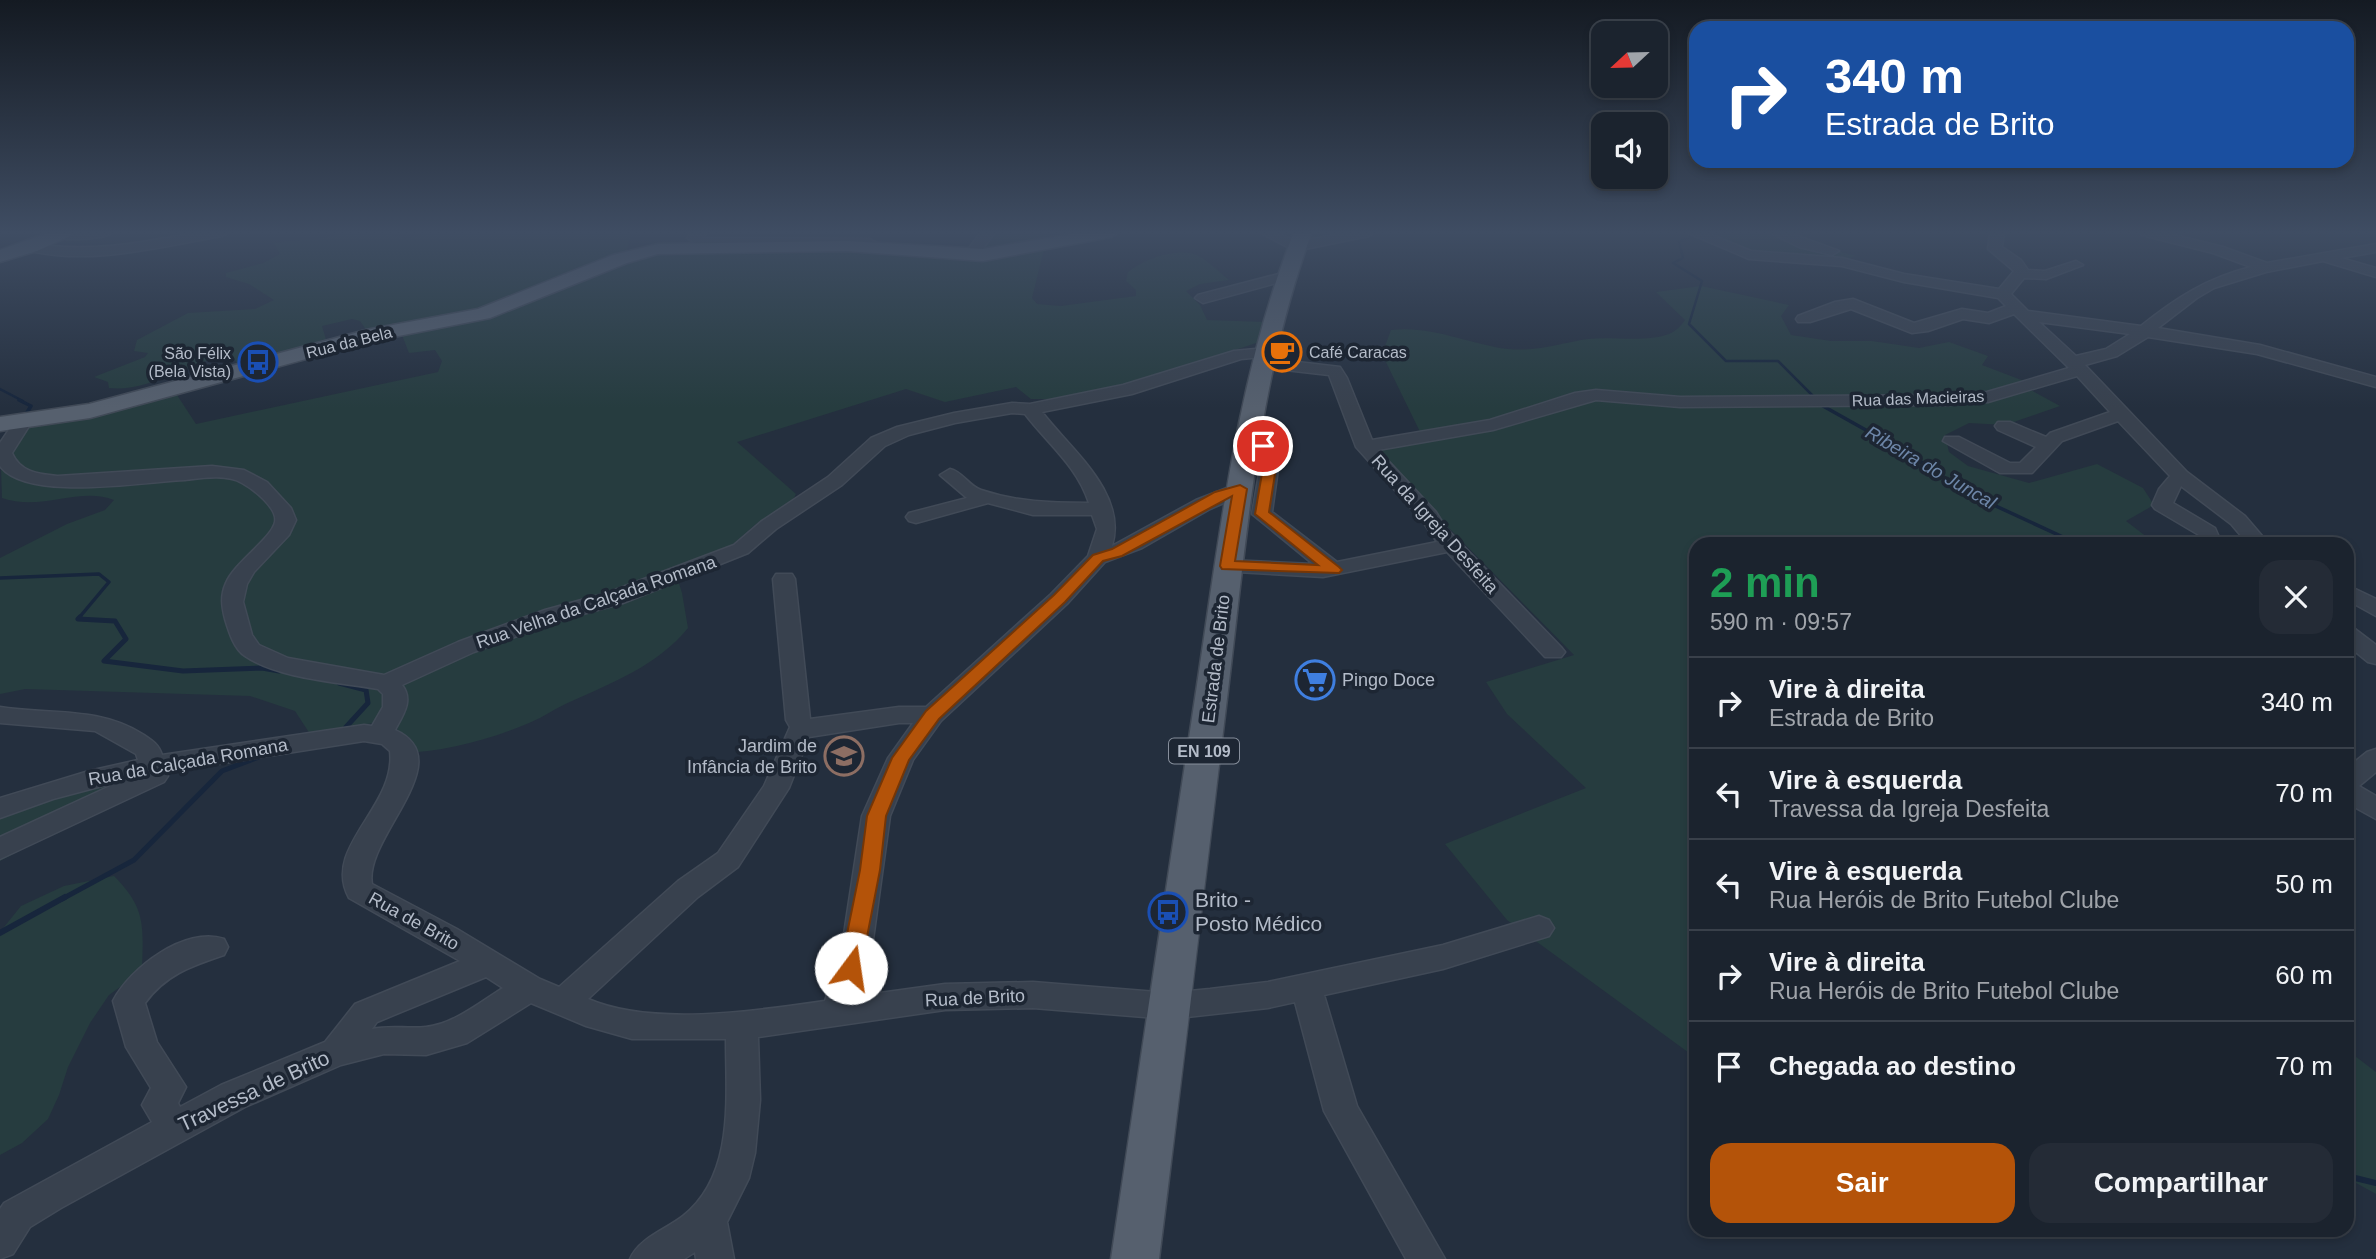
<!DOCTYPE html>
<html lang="pt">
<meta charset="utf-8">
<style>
:root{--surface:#1b232e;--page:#242b36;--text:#f1f3f6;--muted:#a0a4aa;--line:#39404a;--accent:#b45309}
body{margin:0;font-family:Arial,sans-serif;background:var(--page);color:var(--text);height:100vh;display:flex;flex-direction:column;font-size:26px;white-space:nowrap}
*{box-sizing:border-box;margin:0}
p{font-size:23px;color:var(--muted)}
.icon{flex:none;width:38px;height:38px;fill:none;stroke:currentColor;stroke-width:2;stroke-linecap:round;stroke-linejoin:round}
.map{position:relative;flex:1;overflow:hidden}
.side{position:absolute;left:1689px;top:537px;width:665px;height:700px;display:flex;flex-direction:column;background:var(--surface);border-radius:21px;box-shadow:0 4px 10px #0003,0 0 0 2px var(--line)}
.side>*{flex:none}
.guide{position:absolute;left:1689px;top:21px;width:665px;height:147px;border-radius:21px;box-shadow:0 4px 10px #0003,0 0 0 2px var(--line);background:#1a4fa0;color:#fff;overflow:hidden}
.needle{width:46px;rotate:248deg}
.buttons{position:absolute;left:1591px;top:21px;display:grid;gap:14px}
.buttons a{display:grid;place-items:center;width:77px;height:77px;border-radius:14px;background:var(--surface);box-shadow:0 4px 10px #0003,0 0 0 2px var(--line);font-size:35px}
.pin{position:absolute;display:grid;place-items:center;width:60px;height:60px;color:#fff;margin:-30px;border:4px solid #fff;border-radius:50%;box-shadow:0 2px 7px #0007}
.me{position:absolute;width:77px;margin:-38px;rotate:14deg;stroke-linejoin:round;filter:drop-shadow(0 0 5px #0008)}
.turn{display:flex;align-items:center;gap:24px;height:147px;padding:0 21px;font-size:32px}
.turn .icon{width:91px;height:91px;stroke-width:2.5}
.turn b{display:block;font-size:49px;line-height:60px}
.round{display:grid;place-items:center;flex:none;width:74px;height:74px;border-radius:21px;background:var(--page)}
.headline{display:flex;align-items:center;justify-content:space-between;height:119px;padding:0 21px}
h1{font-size:42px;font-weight:700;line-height:52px;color:#1e9e55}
.action{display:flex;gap:14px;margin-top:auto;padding:14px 21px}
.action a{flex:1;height:80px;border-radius:21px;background:var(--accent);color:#fff;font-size:28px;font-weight:700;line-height:80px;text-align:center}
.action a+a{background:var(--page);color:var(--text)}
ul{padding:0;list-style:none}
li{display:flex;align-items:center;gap:21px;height:91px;padding:0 21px;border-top:2px solid var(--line)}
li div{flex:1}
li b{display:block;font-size:26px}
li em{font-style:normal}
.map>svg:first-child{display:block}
</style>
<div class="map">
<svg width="2376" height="1259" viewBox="0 0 2376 1259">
<rect width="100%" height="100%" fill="#242f3e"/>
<!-- green -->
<path fill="#263c3f" d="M346,232H382L406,239L432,232L496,235L510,232H631L627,250L635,258L658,251H961L992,232H1064L1063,237L1046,241L1032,298L1037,304L1061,306L1136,296V290L1126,281L1128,272C1144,259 1177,247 1197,255C1209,261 1219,272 1229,280L1200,284L1186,291L1200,305L1207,320L1266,322L1262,341L1134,384L1063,399H1031L1016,387L945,402L906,389L737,442L796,494L790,505L756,524L725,551L675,571L682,593L688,628C658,665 614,682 572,701C557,707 544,717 529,723C489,740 444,752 400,753L397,723L381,721L312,737L295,711L250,696L25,689L0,694V558L67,524L105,510L114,500C79,486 42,512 2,498L0,440L11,429L175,392L196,424L438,372L442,361L435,350L409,353L402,335L367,331L360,321L352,319L322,326L327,343L238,366L234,358C200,352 155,393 109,388L108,382L94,377L145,357L148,353L134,351L137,340L188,313L255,309L274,300L249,284L226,277V273L263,263L280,254L274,243C300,239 321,241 346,232Z
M1702,232H1776L1813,245L1857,256C1802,271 1752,258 1702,232Z
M1701,286L1789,305L1781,316L1791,335L1831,341H1872L1919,348L1949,342L1988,356L1982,365L2024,381L2029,389L2060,406L2005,425L1969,423L1945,435L1949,452L1968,466L2029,483L2097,464L2143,488L2154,505L2126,521L2156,544H1696V1058L1507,920L1445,844L1586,788L1507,714L1486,682L1574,655L1373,451L1424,440L1382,354L1391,330C1432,325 1468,344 1508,349C1536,352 1561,343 1588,339C1614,336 1644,343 1669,334C1676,331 1681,326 1685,320L1656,292Z
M136,776L97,811L0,861V813Z
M114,876C147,909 143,927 142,971L109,995L90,1023L68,1067L59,1095L48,1119L22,1143L0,1155V932L21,906L64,886Z
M2347,1050L2376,1072V1194L2347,1178Z"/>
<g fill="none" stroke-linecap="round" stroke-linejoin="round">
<!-- stream-far3 -->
<path stroke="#17263c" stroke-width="2.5" d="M1694,235L1679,242L1683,258L1673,263L1702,281L1689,324L1726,361H1778L1814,397
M0,389L23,401"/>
<!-- stream-far2 -->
<path stroke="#17263c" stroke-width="3.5" d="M19,400L31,406L24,417
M1823,406L1914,457L1959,489L2078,544
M0,578L99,574L109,582L78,619"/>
<!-- stream-far1 -->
<path stroke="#17263c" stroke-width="5" d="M80,617L78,619L115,621L126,639L104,661L183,671L262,668L279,671
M339,683L366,690L368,703L346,727
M62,899L134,860L222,771L259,757"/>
<!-- stream -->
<path stroke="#17263c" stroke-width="6" d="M0,933L65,897
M2347,1176L2376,1183"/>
<!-- minor casing -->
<g stroke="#414a57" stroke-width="3">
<path id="minor" d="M57,232H113C105,239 61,242 53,235Z
M200,232H229L222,236C158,247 90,266 26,250L24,247L31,243C87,254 144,242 200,232Z
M693,232H707L703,238L870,239L877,243L870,247L700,246L687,238Z
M981,232H995L976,258H966L964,255Z
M1259,232H1276L1297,242L1350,232H1376L1369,236L1295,251Z
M1686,232H1704L1751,251L1842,258L1904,274L1999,289L2014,271L1988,249L1990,232H2004L2002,247L2021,260L2028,270L2045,271L2076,261L2083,265L2046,279L2024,278L2011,294L2028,311L2141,326C2176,298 2207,278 2251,267L2213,253L2142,235L2140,232H2162L2223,247L2267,263L2376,244V252L2341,258L2376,268V277L2323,261L2266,272L2214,288L2197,298L2158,328L2260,345L2376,377V387L2257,354L2148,337L2117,356L2085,365L2187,472L2245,516L2269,544H2248L2231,524L2181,486L2173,503L2215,528L2222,544H2202L2199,535L2155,509L2152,505L2159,489L2170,476L2118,421L2062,441L2032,473H2000L1943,441L1945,437H1959L2010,463H2020L2036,447L1998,430L1995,426L1998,422H2010L2046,437L2050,433L2110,412L2077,376L1988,402L1948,405L1680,407L1596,400L1493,430L1378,450L1436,512L1446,528L1561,647L1565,652L1561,657H1545L1447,552L1323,577L1219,571L1216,566L1219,561L1227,560L1313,564L1252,514L1262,456L1258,451L1242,449L1240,445L1249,439L1270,442L1280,455L1272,512L1337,562L1437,542L1421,519L1356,447L1329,375L1258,367L1256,363L1264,358L1340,367L1347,378L1372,440L1490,420L1575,393L1596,390L1680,397L1948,395L1987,392L2069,368L2014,314L1989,323L1963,319L1928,331L1912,333L1851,309L1810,322H1798L1796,319L1798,316L1835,302L1853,299L1914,323L1962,309L1988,313L2006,306L1998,298L1904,282L1842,266L1749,259ZM2039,322L2130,334L2106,349L2076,356Z
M1769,232H1787L1839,251L1832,255L1799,247Z
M1286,272L1293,276L1291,279L1203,303L1195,298L1198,295Z
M1266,348L1274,353L1272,356L1241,359L1132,394L1042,412C1070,449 1128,493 1112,546L1196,500L1240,483L1250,489L1247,493L1210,509L1142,548L1105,562L1067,604L941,721L913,760L890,816L872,947L858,996L945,984L1033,982L1169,993L1210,989L1268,982L1443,945L1539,916L1549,920L1554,928L1549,936L1443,969L1324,995L1357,1106L1445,1259H1406L1324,1111L1295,1002L1268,1008L1169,1019L1033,1008L945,1010L758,1037L760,1100L755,1153L749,1178L727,1222L734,1259H696L695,1252L684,1259H630C639,1238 665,1230 683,1216C735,1175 726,1098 726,1039H632L586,1026L531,1003L467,1043L426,1055L384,1054L341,1065L245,1107L61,1208L30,1227L13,1254L0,1259V1209L4,1203L152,1122L142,1105L151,1088L126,1047L113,1001C130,968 185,926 224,939L228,947L224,955C192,966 166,974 145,1003L157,1042L186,1087L178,1103L180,1107L221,1085L325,1042L355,1004L460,961L349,898C321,847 397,807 390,751L382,744L364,741L167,772L168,776L164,782L0,859V837L121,781L53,799L0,818V798L89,771L138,760L136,754L95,731L0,723V707C50,715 99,706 144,735C153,741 159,745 162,755L364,725L372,726L383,707V694L378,689C338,682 279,679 245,656C234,649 229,632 225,619C222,607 220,596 226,583C234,563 272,538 275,522C278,508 253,489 242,483C227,474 202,478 185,480C142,482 27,502 0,466V443L16,419L22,418L31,423L12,453C21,473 39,474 58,476L212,466L244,470L267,482L291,508L296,520L289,535L254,572L247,584L243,602L252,635L259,645L288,658L384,675L458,642L545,610L607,593L734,545L762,521L828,477L871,438L897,427L954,413L1012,403L1030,404L1123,385L1234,351ZM1012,413L1025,414C1048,444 1077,466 1089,503C1051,503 1017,502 981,490C969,486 963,472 950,469L940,475L967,498L909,513L906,517L909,521L916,523L988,503L1033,515H1092L1097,529L1088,556L1051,594L926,707H899L810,719L795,579L792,574H776L773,579L786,720L790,727L764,786L718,853L678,881L559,987L540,979L457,929L372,884C363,838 462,760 395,730C403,715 414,700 402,685L474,652L561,620L623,603L748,553L776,529L842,485L885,446L909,435L955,423ZM899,723H913L888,758L862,816L842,947L825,1001C756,1011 653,1027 588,999L698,897L738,867L789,788L809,737ZM486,977L503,988C480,1002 454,1024 426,1027C408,1029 390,1025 372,1029L377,1022Z
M2347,585L2376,599V616L2347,600Z
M2347,627L2355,629L2376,645V664L2368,662L2347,645Z
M2376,749V772L2359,786L2376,796V819L2347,803V768L2367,752Z"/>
</g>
<!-- major casing -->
<g stroke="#414a57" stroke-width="3">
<path id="major" d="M50,232H73L70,236L37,251L0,262V250Z
M1083,232H1120L1111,237L983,261L847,251L658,254L627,263L490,318L368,342L90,418L0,431V417L89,404L366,330L478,309L613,255L658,244L847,241L983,249Z
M1294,232H1312C1259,375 1247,532 1229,682C1206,875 1183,1067 1159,1259H1111C1139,1068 1168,876 1197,685C1220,533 1237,375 1294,232Z"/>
</g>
<!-- minor -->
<use href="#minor" fill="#38414e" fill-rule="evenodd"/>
<!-- major -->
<use href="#major" fill="#56606e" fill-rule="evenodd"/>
</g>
<!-- sky -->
<linearGradient id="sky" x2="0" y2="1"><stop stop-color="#141a22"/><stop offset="0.57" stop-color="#3f4d63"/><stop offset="1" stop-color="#3f4d63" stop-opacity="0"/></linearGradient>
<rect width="2376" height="408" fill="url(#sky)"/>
<!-- route -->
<path fill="#b45309" stroke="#753606" stroke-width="2" d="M1263,443L1268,444L1278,455L1269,512L1339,567L1342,570L1339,573L1222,569L1220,566L1232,496L1122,556L1103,561L1065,602L939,719L909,760L886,816L880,870L861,968L858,975L851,977L843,975L840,968L860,870L867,816L892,758L926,711L1054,595L1093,555L1112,549L1215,492L1240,485L1247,489L1235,561L1318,565L1255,514L1265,456L1257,446Z"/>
<!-- icons -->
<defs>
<g id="cafe-ring" transform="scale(2.0125)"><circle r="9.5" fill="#1d2633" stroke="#e8710a" stroke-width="1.5"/><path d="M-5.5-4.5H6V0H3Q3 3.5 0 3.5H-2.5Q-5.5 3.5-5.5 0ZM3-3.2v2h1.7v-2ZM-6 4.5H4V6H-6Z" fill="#e8710a"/></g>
<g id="bus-ring" transform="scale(2.0125)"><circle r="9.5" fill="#1d2633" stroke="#1a4fb4" stroke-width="1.5"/><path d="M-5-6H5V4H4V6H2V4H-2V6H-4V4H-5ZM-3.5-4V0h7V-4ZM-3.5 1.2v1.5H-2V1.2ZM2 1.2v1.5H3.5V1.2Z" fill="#1a4fb4"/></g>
<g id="supermarket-ring" transform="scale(2.0125)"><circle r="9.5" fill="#1d2633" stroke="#3f7fe0" stroke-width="1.5"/><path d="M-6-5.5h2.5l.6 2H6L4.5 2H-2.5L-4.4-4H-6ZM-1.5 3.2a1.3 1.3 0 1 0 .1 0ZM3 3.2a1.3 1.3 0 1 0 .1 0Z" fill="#3f7fe0"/></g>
<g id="school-ring" transform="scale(2.0125)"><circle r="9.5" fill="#1d2633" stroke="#8d6e63" stroke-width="1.5"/><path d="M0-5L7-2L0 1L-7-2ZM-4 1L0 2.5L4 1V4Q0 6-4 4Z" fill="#8d6e63"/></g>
</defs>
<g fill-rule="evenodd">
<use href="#cafe-ring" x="1282" y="352"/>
<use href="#bus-ring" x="258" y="362"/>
<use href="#supermarket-ring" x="1315" y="680"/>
<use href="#school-ring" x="844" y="756"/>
<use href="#bus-ring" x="1168" y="912"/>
</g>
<g text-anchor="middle" stroke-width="7" stroke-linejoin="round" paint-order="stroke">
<!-- far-street labels -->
<g font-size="16" fill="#b4bcc9" stroke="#1d2633">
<text transform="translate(349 342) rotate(-14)" y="6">Rua da Bela</text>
<text transform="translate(1918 398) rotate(-2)" y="6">Rua das Macieiras</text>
</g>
<!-- far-poi labels -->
<g font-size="16" fill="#b4bcc9" stroke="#1d2633" text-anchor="start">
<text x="1309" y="358">Café Caracas</text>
<text x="231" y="359" text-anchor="end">São Félix<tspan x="231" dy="18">(Bela Vista)</tspan></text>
</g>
<!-- shield labels -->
<rect fill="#1d2633" stroke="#878f9c" stroke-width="2" x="1169" y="738.5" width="70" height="25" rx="5"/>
<g font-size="16" font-weight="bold" fill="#b4bcc9">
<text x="1204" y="757">EN 109</text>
</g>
<!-- street labels -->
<g font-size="18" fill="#b4bcc9" stroke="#1d2633">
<text transform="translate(1435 524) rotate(48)" y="6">Rua da Igreja Desfeita</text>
<text transform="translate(596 602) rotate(-19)" y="6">Rua Velha da Calçada Romana</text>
<text transform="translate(1216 659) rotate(-83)" y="6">Estrada de Brito</text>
<text transform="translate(188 762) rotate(-10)" y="6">Rua da Calçada Romana</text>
<text transform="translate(414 921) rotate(29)" y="6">Rua de Brito</text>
<text transform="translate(975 998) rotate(-3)" y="6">Rua de Brito</text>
</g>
<!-- poi labels -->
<g font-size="18" fill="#b4bcc9" stroke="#1d2633" text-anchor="start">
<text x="1342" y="686">Pingo Doce</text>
<text x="817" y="752" text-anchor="end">Jardim de<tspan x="817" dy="21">Infância de Brito</tspan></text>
</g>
<!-- water labels -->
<g font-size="19" font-style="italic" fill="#6d86a8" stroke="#1d2633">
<text transform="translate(1931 467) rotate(30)" y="7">Ribeira do Juncal</text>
</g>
<!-- near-poi labels -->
<g font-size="21" fill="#b4bcc9" stroke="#1d2633" text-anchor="start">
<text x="1195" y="907">Brito -<tspan x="1195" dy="24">Posto Médico</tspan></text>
</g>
<!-- near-street labels -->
<g font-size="21" fill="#b4bcc9" stroke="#1d2633">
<text transform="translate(254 1091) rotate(-25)" y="7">Travessa de Brito</text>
</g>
</g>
</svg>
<div class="buttons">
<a><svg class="needle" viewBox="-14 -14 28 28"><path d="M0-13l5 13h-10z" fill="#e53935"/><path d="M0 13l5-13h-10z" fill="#a0a4aa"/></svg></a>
<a><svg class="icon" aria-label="sound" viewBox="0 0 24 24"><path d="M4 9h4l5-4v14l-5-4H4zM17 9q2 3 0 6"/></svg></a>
</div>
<div class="pin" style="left:1263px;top:446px;background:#d93025"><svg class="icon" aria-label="arrive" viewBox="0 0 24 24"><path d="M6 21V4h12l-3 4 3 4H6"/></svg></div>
<svg class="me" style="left:851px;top:968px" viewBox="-20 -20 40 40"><circle r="19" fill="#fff"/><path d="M0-13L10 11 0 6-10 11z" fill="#b45309"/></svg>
<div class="guide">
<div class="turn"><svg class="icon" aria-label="right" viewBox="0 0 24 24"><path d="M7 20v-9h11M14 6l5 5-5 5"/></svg><div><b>340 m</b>Estrada de Brito</div></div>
</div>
<section class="side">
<div class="headline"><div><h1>2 min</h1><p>590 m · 09:57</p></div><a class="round"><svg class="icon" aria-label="close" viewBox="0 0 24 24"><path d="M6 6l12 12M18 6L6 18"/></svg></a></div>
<ul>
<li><svg class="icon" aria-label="right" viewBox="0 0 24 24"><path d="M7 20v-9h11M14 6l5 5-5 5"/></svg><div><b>Vire à direita</b><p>Estrada de Brito</p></div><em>340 m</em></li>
<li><svg class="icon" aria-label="left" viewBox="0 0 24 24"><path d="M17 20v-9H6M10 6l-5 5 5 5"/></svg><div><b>Vire à esquerda</b><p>Travessa da Igreja Desfeita</p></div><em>70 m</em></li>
<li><svg class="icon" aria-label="left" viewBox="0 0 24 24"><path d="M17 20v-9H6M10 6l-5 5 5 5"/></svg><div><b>Vire à esquerda</b><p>Rua Heróis de Brito Futebol Clube</p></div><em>50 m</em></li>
<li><svg class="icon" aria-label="right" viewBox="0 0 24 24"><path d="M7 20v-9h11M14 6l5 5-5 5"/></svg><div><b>Vire à direita</b><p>Rua Heróis de Brito Futebol Clube</p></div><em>60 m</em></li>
<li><svg class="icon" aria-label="arrive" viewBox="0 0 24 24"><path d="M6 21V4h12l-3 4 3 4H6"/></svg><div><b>Chegada ao destino</b></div><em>70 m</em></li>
</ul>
<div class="action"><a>Sair</a><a>Compartilhar</a></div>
</section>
</div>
